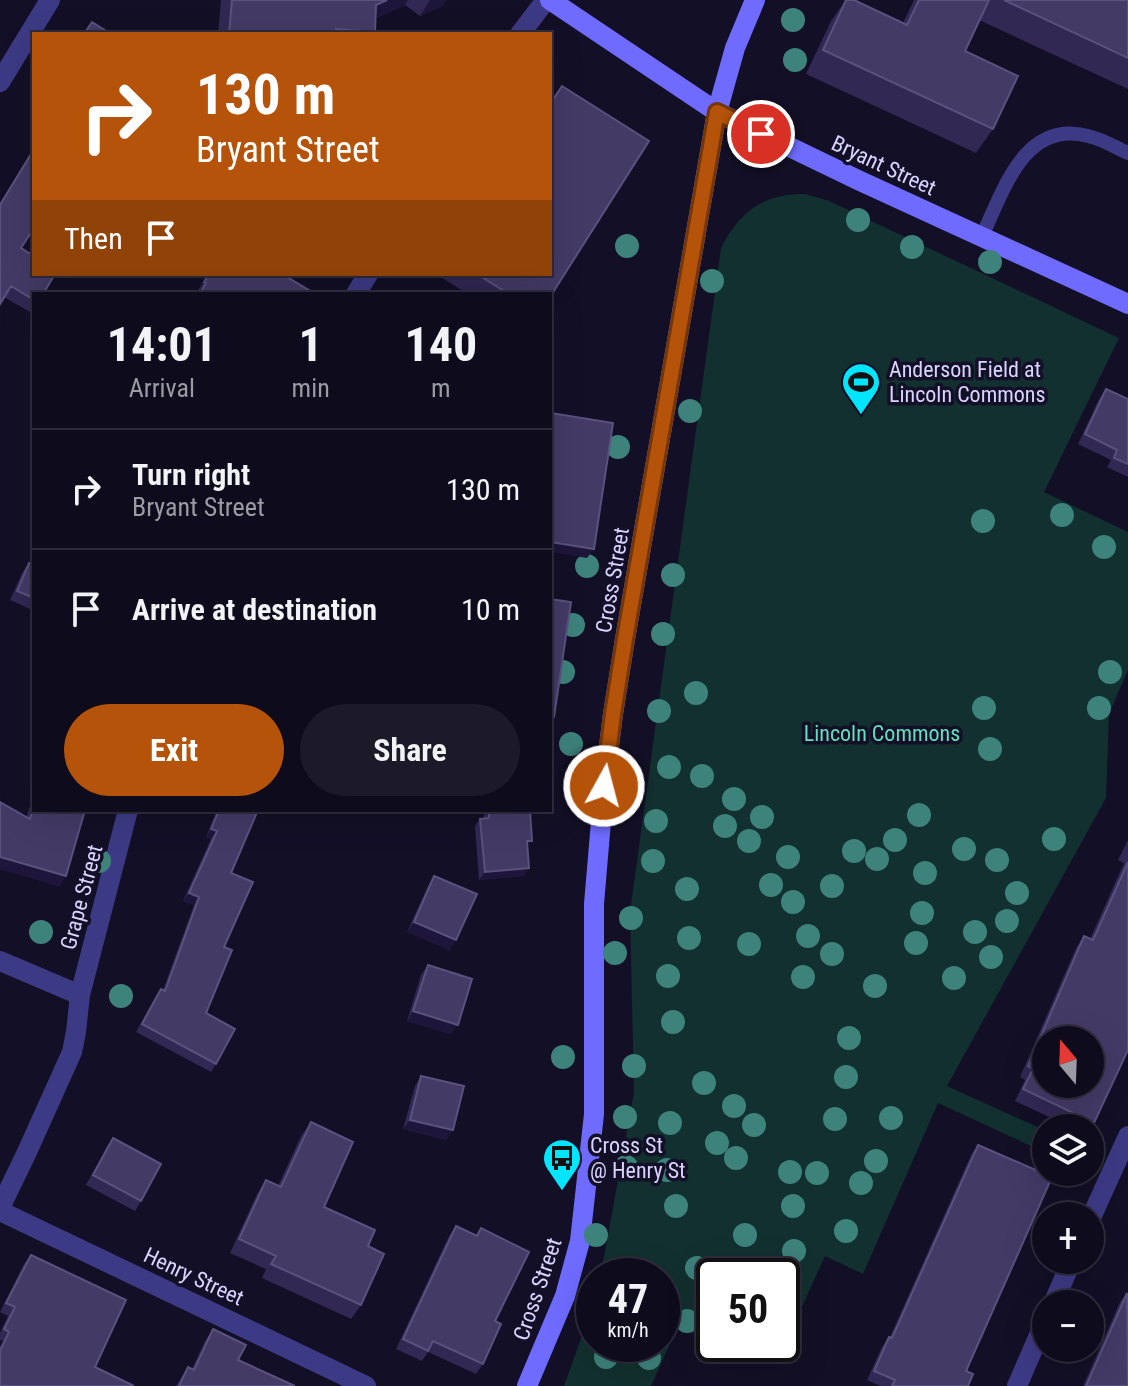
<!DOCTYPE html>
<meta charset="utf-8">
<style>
:root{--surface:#0e0b1c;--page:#1c1929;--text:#f1f3f6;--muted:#9b9ba3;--line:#2e2b3b;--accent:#b45309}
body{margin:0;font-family:"Roboto Condensed",sans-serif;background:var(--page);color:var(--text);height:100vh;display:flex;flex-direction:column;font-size:30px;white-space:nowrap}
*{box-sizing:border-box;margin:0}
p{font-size:26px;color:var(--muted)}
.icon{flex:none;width:44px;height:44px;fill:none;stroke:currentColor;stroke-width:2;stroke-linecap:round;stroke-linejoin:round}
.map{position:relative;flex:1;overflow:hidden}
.details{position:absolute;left:32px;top:292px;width:520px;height:520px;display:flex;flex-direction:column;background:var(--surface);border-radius:0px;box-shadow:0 8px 32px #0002,0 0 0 2px var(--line)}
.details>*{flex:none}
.top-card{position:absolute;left:32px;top:32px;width:520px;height:244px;border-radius:0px;box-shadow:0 8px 32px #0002,0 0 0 2px var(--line);background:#b45309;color:#fff;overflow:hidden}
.needle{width:52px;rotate:341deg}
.buttons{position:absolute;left:1032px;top:1026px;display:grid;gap:16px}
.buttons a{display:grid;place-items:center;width:72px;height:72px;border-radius:50%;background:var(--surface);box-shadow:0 8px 32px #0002,0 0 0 2px var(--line);font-size:40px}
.speed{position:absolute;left:576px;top:1258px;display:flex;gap:16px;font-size:40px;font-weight:700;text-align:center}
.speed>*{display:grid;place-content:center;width:104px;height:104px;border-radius:50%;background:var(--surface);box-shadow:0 8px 32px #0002,0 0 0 2px var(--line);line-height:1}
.speed small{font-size:20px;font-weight:400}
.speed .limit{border:4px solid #111;border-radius:12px;background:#fff;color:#111}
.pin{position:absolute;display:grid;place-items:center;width:68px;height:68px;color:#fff;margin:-34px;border:4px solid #fff;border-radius:50%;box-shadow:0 2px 8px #0007}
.me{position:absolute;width:88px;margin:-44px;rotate:7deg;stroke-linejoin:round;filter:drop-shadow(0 0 6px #0008)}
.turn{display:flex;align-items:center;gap:28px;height:168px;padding:0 32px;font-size:36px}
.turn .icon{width:104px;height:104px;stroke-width:2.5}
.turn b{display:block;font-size:56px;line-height:68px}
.then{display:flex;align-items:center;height:76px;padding:0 32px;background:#0003;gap:16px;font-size:30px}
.eta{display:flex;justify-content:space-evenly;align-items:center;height:136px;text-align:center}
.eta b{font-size:48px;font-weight:700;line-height:56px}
.cta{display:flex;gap:16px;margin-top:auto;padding:16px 32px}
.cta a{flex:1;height:92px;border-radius:48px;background:var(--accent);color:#fff;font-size:32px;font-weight:700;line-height:92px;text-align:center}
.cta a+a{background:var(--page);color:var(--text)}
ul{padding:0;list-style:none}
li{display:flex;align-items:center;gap:24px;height:120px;padding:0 32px;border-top:2px solid var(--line)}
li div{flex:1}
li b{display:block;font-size:30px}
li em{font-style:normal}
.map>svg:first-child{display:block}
</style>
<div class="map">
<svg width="1128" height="1386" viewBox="0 0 1128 1386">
<rect width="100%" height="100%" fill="#130f26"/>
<!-- green -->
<path fill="#12302f" d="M805,194L829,201L1119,338L1044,492L1128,532V670L1109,714L1106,798L947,1086L1046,1131V1153L938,1103L863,1274L825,1256L792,1329L782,1324V1276H714V1343L678,1326L651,1386H564L588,1319L594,1294V1344H662V1276H599L605,1252L634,1092L630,912L721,248C739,212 764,193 805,194Z"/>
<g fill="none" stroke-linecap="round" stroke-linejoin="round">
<!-- service -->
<path stroke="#3d3a85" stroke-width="14" d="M982,236C1003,192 1024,119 1088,136C1102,139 1115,147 1128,153"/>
<!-- minor -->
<path stroke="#3d3a85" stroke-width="20" d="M520,34L546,0
M0,82L50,0
M356,294L368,274
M0,961L80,995
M0,1208L27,1152L72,1052L76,1032L80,995L128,810
M0,1211L366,1386
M1090,1220L1128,1136
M1053,1304L1072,1260
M1017,1386L1046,1319"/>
<!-- secondary -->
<path stroke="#6f6bff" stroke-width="20" d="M550,0L717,112L858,180L1128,304
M527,1386L565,1296L580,1241L594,1114V904L604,786L613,714L625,639L717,112L735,48L755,0"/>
</g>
<!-- trees -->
<g fill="#3d827b">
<circle cx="793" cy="20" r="12"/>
<circle cx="795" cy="60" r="12"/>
<circle cx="858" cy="220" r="12"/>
<circle cx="627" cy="246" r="12"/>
<circle cx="912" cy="247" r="12"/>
<circle cx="990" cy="262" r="12"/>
<circle cx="712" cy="281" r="12"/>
<circle cx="690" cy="411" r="12"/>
<circle cx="618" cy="447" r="12"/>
<circle cx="1062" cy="515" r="12"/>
<circle cx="983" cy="521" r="12"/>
<circle cx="1104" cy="547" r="12"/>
<circle cx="587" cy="566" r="12"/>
<circle cx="673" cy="575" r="12"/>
<circle cx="573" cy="625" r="12"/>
<circle cx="663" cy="634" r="12"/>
<circle cx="563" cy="672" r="12"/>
<circle cx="1110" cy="672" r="12"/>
<circle cx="696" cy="693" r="12"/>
<circle cx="984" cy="708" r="12"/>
<circle cx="1099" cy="708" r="12"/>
<circle cx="659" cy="711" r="12"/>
<circle cx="571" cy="744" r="12"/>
<circle cx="990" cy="749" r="12"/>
<circle cx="669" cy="767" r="12"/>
<circle cx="702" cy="776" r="12"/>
<circle cx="734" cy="799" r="12"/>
<circle cx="919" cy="815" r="12"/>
<circle cx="762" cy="817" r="12"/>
<circle cx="656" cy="821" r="12"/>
<circle cx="725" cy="826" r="12"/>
<circle cx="1054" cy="839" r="12"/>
<circle cx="895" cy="840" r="12"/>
<circle cx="749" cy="841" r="12"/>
<circle cx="964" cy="849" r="12"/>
<circle cx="854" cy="851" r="12"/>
<circle cx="788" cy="857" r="12"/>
<circle cx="877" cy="859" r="12"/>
<circle cx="997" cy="860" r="12"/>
<circle cx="99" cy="861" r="12"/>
<circle cx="653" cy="861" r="12"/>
<circle cx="925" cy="873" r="12"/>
<circle cx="771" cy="885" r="12"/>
<circle cx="832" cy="886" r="12"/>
<circle cx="687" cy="889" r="12"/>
<circle cx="1017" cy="893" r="12"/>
<circle cx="793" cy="902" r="12"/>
<circle cx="922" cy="913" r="12"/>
<circle cx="631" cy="918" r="12"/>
<circle cx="1007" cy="921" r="12"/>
<circle cx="41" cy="932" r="12"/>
<circle cx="975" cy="932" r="12"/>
<circle cx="808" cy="936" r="12"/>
<circle cx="689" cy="938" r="12"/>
<circle cx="916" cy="943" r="12"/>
<circle cx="749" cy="944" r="12"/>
<circle cx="615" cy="953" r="12"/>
<circle cx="832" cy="954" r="12"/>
<circle cx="991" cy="957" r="12"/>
<circle cx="668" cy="976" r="12"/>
<circle cx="803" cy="977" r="12"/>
<circle cx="954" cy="978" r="12"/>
<circle cx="875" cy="986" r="12"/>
<circle cx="121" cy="996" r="12"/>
<circle cx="673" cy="1022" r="12"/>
<circle cx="849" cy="1038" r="12"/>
<circle cx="563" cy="1057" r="12"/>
<circle cx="634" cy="1066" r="12"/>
<circle cx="846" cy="1077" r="12"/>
<circle cx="704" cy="1083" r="12"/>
<circle cx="734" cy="1106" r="12"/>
<circle cx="625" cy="1117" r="12"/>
<circle cx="891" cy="1118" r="12"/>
<circle cx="835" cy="1119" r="12"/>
<circle cx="670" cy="1123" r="12"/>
<circle cx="754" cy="1125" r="12"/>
<circle cx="717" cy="1143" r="12"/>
<circle cx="736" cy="1158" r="12"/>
<circle cx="876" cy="1161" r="12"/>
<circle cx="626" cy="1167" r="12"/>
<circle cx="667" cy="1170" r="12"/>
<circle cx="790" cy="1172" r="12"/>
<circle cx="817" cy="1173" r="12"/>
<circle cx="861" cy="1183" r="12"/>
<circle cx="676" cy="1206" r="12"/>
<circle cx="793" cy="1206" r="12"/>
<circle cx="846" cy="1231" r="12"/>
<circle cx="596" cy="1235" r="12"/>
<circle cx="745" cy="1235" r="12"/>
<circle cx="794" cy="1251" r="12"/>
<circle cx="697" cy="1268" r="12"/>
<circle cx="687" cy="1321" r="12"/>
<circle cx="606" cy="1357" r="12"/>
<circle cx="649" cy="1358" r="12"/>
</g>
<!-- wall -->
<path fill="#312854" d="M221,0H446L442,6L420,16L405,5L376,18L375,32L373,34H218Z
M846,0H854L903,23L914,0H1128V89L979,20L965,51L993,129L976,153L806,74L831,21Z
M562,86L550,294H468L439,276L441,274H550V103Z
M34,148V228L21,248L34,294V307L30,312L4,297L0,304V203Z
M208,274H282L310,294H199L197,292Z
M1106,389L1128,399V477L1107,467L1111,460L1078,444L1099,399Z
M29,563L34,565V611L10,600L22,573Z
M34,796V810L66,876L59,886L0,869V802L26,818L32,800Z
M217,810H258L231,873L224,947L206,1013L216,1064L211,1072L136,1032L155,997L161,989L163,990L194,905L183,901L211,839L206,837Z
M484,810H530L528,847L524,876L479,880L475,826L480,819L484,818Z
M1128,840V1050L1094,1123L1090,1128H1073L1015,1101L1025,1080L1020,1077L1076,948L1084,936L1090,939L1124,863L1118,860Z
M434,876L450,950L407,932L428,886Z
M428,965L451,1034L407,1021L421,975Z
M421,1076L453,1130L446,1140L403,1129L415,1086Z
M311,1122L324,1207L368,1246L361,1305L351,1319L262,1278L266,1269L230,1253L257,1194L266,1180L278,1186L301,1136Z
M113,1138L141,1201L135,1211L86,1185L106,1148Z
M978,1145L966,1371L968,1386H880L867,1380L882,1347L889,1337H890L971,1155Z
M456,1226L476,1235L481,1228L495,1321L483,1364L476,1374L428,1352L422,1361L396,1349L449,1236Z
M31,1255L95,1367L0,1386V1346L3,1341L0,1340V1333L8,1316L0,1312L24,1264Z
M1127,1293L1128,1386H1083L1120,1302Z
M213,1329L238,1360L295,1386H176L188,1367L192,1369L205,1341Z"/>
<!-- shaded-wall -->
<path fill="#1d163a" d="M387,0H408L405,5L364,23L376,5Z
M430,0H446L442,6L420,16Z
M336,29L375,32L373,34H333Z
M550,542L594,549L587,558L550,552Z
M211,829L217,831L211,839L206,837Z
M0,857L66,876L59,886L0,869Z
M529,868L524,876L479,880L485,872Z
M189,893L199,897L194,905L183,901Z
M414,922L456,940L450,950L407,932Z
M413,1011L458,1025L451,1034L407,1021Z
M410,1120L453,1130L446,1140L403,1129Z"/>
<!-- building -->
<path fill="#433a66" stroke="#5a527e" stroke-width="2" fill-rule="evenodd" d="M232,0H387L376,5L375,32L336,29V34H229Z
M846,0H854L907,25L919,0H989L965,51L1018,76L993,129L823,50Z
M1004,0H1128V58Z
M92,22L111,34H84Z
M562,86L649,141L550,297V294H509L477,274H550V104Z
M34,149V228L21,248L34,256V274H55L43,294H34V300L11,286L0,304V205Z
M209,274H282L312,292L310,294H200L206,283L204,282Z
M1106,389L1128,399V464L1114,458L1117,450L1085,434Z
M551,413L613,423L594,549L550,542V422Z
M29,563L34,565V598L17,591Z
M550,599L571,602L554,717L550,716Z
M0,802L30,819L34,805V810H85L66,876L0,857Z
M219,810H258L231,873L253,882L224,947L232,950L206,1013L235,1029L216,1064L142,1024L161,989L165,991L199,897L189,893L217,831L211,829Z
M489,810H530L532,841H527L529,868L485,872L480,819L489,818Z
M1128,862V1050L1094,1123L1023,1089L1033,1069L1028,1066L1084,936L1093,940ZM1046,1040H1090V1084H1046Z
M434,876L477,894L456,940L414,922Z
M428,965L472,979L458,1025L413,1011Z
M421,1076L464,1086L453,1130L410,1120Z
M311,1122L353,1142L324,1207L375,1230L368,1246L384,1254L361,1305L271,1264L276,1256L239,1239L266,1180L281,1187Z
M113,1138L161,1164L141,1201L93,1175Z
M978,1145L1052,1177L966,1371L973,1374L968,1386H892L895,1380L874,1371L889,1337L892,1338Z
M456,1226L477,1236L481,1228L529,1252L495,1321L501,1324L483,1364L433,1341L428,1351L403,1339Z
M31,1255L126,1300L95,1367L134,1386H0V1351L9,1332L4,1329L15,1307L6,1303Z
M1127,1293L1128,1386H1086Z
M213,1329L246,1345L238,1360L295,1386H179L188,1367L194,1370Z"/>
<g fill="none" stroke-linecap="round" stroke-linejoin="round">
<!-- route casing -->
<g stroke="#753606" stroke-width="20">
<path id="route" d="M604,786L613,714L625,639L717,112L761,134"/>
</g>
<!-- route -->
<use href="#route" stroke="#b45309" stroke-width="14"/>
</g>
<!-- icons -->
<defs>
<g id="stadium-pin" transform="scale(2)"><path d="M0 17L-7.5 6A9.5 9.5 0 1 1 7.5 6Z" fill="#00e5ff" stroke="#130f26"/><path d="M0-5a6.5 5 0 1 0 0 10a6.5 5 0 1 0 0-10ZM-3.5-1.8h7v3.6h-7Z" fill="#111"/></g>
<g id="bus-pin" transform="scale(2)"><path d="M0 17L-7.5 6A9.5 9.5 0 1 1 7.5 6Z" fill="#00e5ff" stroke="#130f26"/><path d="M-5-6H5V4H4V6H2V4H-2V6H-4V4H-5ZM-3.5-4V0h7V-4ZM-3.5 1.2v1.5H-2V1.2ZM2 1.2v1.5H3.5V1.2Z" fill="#111"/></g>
</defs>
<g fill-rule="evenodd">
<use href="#stadium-pin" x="861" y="382"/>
<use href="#bus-pin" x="562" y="1158"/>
</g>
<g text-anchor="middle" stroke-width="7" stroke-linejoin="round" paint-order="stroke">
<!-- street labels -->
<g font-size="22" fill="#d9d4ff" stroke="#130f26">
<text transform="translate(884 165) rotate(25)" y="8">Bryant Street</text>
<text transform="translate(612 580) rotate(-80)" y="8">Cross Street</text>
<text transform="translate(81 897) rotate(-75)" y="8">Grape Street</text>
<text transform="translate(194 1276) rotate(25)" y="8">Henry Street</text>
<text transform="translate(537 1289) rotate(-71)" y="8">Cross Street</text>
</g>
<!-- poi labels -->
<g font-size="22" fill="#d9d4ff" stroke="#130f26" text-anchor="start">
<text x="889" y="377">Anderson Field at<tspan x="889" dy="25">Lincoln Commons</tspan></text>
<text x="590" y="1153">Cross St<tspan x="590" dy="25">@ Henry St</tspan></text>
</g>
<!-- park labels -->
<g font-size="22" fill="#5fe0c0" stroke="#130f26">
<text x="882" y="741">Lincoln Commons</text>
</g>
</g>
</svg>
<div class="buttons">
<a><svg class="needle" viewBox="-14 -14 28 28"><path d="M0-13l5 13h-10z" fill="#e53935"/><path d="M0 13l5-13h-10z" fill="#9b9ba3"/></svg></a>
<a><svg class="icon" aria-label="layers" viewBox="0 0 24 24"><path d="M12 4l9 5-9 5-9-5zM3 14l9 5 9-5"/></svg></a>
<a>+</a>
<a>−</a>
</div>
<div class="speed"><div>47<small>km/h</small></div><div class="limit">50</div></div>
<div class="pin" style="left:761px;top:134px;background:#d93025"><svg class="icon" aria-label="arrive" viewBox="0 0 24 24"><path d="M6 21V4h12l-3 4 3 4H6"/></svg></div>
<svg class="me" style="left:604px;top:786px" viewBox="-20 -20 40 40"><circle r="17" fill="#b45309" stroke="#fff" stroke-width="3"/><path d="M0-11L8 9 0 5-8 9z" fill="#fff"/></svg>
<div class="top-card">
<div class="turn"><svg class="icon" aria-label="right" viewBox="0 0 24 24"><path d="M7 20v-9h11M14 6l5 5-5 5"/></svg><div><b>130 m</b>Bryant Street</div></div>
<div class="then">Then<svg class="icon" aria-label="arrive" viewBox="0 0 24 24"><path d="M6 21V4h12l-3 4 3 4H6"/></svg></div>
</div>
<section class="details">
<div class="eta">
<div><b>14:01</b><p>Arrival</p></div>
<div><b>1</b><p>min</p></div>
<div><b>140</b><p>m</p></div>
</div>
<ul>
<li><svg class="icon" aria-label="right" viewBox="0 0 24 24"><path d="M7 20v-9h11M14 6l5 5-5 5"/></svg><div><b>Turn right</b><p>Bryant Street</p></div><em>130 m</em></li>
<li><svg class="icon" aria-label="arrive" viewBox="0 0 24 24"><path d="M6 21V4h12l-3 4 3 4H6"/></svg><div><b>Arrive at destination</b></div><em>10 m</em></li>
</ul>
<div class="cta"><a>Exit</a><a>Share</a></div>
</section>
</div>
